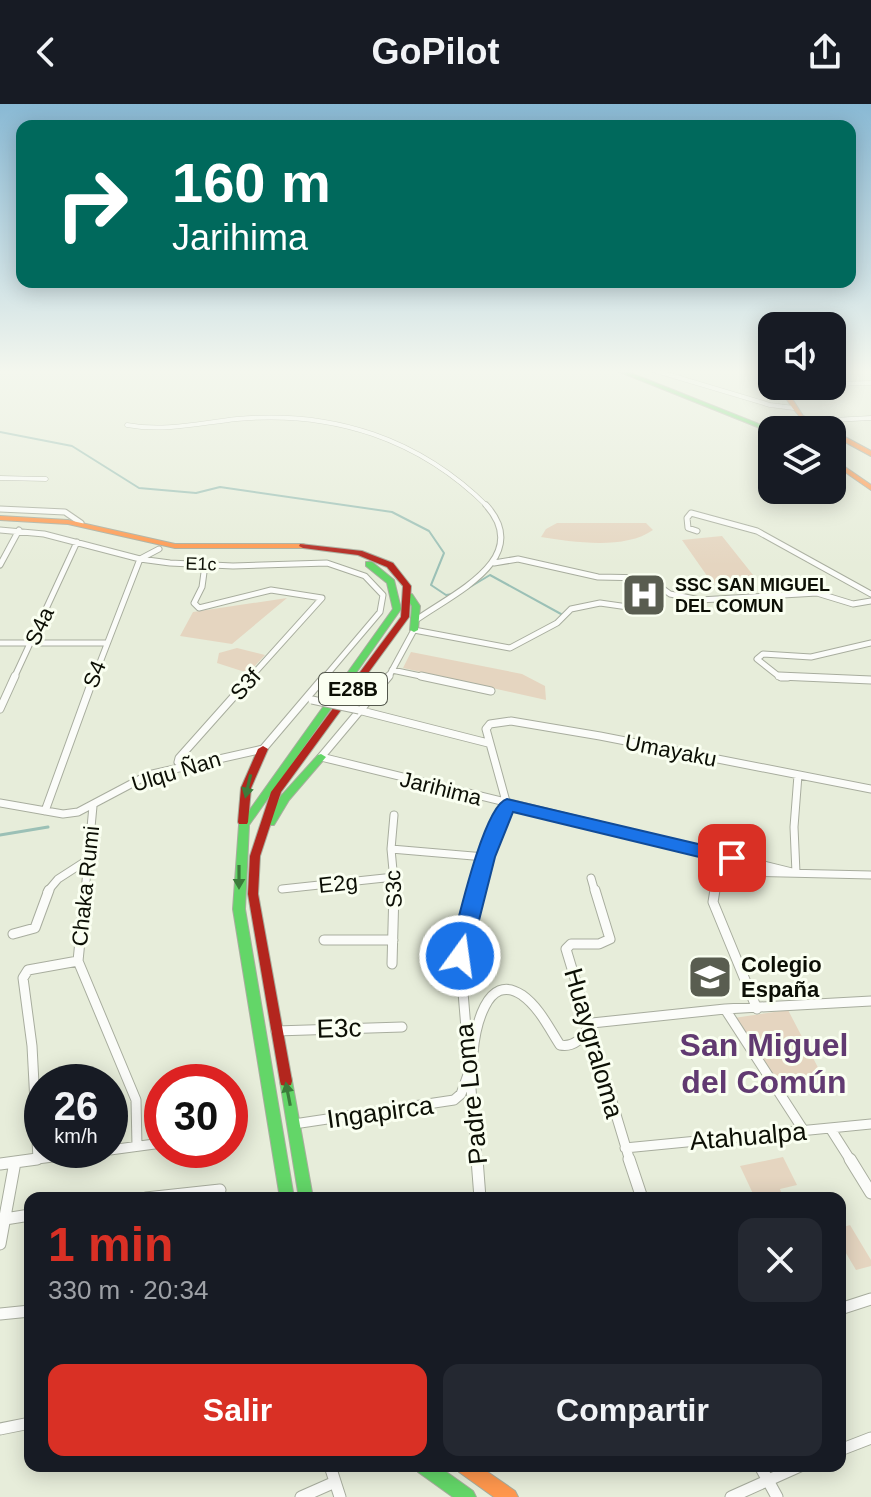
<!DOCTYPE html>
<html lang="es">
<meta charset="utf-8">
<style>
:root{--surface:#171b24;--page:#242831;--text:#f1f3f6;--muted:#9ea1a6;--accent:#d93025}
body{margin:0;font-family:Arial,sans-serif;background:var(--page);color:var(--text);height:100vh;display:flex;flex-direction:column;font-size:30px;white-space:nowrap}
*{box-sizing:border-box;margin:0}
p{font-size:26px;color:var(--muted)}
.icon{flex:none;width:44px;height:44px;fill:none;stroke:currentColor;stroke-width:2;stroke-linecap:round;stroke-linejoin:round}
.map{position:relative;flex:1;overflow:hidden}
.sheet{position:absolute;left:24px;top:1088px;width:822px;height:280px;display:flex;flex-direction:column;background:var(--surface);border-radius:16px;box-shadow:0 4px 20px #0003}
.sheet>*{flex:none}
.guide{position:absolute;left:16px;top:16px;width:840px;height:168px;border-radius:16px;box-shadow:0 4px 20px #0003;background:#00695c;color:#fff;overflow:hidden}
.controls{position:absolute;left:758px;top:208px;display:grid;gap:16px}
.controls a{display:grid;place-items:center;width:88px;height:88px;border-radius:16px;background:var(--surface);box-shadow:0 4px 20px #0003;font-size:40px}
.speed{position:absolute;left:24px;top:960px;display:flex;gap:16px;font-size:40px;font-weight:700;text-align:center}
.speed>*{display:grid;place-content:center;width:104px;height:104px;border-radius:50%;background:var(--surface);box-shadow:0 4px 20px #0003;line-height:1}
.speed small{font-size:20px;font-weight:400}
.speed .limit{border:12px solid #d22;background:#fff;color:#111}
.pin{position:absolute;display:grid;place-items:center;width:68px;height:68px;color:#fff;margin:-34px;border-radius:16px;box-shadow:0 4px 12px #0006}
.me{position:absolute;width:88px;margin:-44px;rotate:14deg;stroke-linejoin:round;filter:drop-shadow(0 0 6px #0008)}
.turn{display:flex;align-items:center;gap:28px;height:168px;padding:0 24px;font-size:36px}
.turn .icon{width:104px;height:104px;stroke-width:2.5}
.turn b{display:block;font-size:56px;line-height:68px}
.round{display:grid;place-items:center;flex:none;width:84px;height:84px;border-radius:16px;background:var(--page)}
.headline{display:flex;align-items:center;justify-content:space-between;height:136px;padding:0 24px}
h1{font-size:48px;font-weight:600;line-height:60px;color:var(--accent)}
.cta{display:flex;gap:16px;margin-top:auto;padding:16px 24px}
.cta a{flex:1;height:92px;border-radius:16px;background:var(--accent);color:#fff;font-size:32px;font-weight:600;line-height:92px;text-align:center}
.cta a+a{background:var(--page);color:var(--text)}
header{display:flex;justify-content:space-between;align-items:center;height:104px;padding:0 24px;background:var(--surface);font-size:36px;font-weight:600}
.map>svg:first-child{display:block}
</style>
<header><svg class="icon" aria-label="back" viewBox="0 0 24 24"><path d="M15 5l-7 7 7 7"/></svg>GoPilot<svg class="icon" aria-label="share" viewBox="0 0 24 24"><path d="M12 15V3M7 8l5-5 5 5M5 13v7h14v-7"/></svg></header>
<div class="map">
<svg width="871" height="1393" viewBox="0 0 871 1393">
<rect width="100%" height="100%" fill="#e7edda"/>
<!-- green -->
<path fill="#e5d5c0" d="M557,419H646L653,426C625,446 573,438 541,433L546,425Z
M722,432L757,476L712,479L682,436Z
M287,494L232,540L180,532L193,508Z
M237,544L265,551L248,569L217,559L219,549Z
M411,548L522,570L545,582L546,596L403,564Z
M788,906L824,975L809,982H779L734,914Z
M783,1053L797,1081L780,1085L783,1094H755L740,1062Z
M850,1121L871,1156V1162L856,1166L840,1139V1124Z"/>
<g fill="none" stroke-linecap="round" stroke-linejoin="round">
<!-- stream-far1 -->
<path stroke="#9bc0b6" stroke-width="2" d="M0,328L72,342L139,384L196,389L220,383L392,408L429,427L444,449L431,481L446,491L453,490
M460,489L490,471L561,510"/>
<!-- stream -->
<path stroke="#9bc0b6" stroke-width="3" d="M0,731L48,723"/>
<!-- street-far4 casing -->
<g stroke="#a8ad9e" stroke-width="5">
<path id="street-far4" d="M653,266L770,301L794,304
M832,280L871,279
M813,317L871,314
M127,321C165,328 199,319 237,315C333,306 420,335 488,403
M0,374L46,375"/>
</g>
<!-- street-far3 casing -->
<g stroke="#a8ad9e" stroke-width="7">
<path id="street-far3" d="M0,405L65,408L81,419
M0,426L44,430L140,455L170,459L233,462L327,459L365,472L383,491L380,508L324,574
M697,427L688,424L687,414L691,409L757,427L871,490
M494,459L518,455L598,473L648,474L670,490L700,496L817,489L853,500L871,497
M0,461L19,426
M205,461L202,483L194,499L199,504L271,486L322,494L250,574
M416,516C454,489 534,454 486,401
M0,539H106
M392,566L430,574
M14,574L77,438
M94,574L140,455L159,445
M388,574L414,526L510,544L557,519L571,505L600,499L656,507L659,503L648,474
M788,574H781L757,555L763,550L811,553L871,539"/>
</g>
<!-- street-far2 casing -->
<g stroke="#a8ad9e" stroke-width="9">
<path id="street-far2" d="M421,572L491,587
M779,572L871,576
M0,605L15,572
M362,607L488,639
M321,653L796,769L794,723L798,671
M321,653L389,572
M187,661L178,658L179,654L252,572
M0,699L63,710L78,708L148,671L263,645L325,572
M45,707L94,572
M394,711L391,745L395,788
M391,745L485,753
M591,774L595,788
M282,785L394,773
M47,788L58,775L89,755
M85,788L93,702
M476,788L485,753L507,701L486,625L490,620L511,617L600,632L871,685
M715,788L716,779L727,771L745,768L871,771"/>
</g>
<!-- street-far1 casing -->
<g stroke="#a8ad9e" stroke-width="11">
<path id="street-far1" d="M85,786L78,857L136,996L137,1042
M477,786L460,852L477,1057
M595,786L610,835L599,840H571L566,845L630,1057
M715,786L713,798L757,905
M13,830L35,824L49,786
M324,836H393
M392,860L394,786
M725,905L804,1027
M276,927L402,923
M473,949C475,926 486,867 522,891C539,903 549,924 560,941C577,944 583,931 592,919L725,905L871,897
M294,1020L454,996L461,990L470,965
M830,1024L851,1057
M625,1044L871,1020
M110,1046L162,1039
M38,1055L32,942L23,874L28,866L78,857
M22,1057L106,1046"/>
</g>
<!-- street casing -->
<g stroke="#a8ad9e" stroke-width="13">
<path id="street" d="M477,1055L480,1094
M629,1055L642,1094
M850,1055L871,1089
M0,1060L37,1055
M146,1094L220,1086
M5,1115L30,1111
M0,1140L15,1058
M840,1205L871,1195
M0,1210L30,1207
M0,1325L30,1319
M840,1346L871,1334
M330,1362L340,1393
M760,1362L777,1393
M301,1393L335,1378
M731,1393L800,1362"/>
</g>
<!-- fast casing -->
<g stroke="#a8ad9e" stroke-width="2">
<path id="fast" d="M615,266H623L774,326H772V329L770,328Z
M366,458H372L394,476L401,505L249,721L245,805L294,1094H280L233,805L239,721L393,505L387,479L366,462Z
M406,490H412L420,502L418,526L414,528L410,526L412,502L405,492Z
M321,650L326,653L289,696L274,721H266L265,719L281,692L318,651Z
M286,972L291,973L292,977L313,1094H299L280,977L281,973Z
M416,1362H438L473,1387L476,1393H453L418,1368Z"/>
</g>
<!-- slow casing -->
<g stroke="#a8ad9e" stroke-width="2">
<path id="slow" d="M778,282H784L803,312L831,326C803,326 792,303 778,282Z
M832,326L871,347V352L832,331Z
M832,354L871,381V386L832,359Z
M0,412L68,416L175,440H303L307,442L303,444H175L68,420L0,416Z
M457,1362H479L515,1387L518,1393H494L459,1368Z"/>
</g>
<!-- jam casing -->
<g stroke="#a8ad9e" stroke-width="2">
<path id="jam" d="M768,266H772V270L770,269Z
M300,440L362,447L393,459L411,482L409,513L281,688L260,752L258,790L292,977L291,981L286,982L281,981L280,977L248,790L250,752L271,688L401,513L403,482L387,463L358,451L303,444L299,442Z
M263,642L268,645L251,684L248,718L247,720H239L238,718L241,684L258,645Z"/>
</g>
<!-- street-far4 -->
<use href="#street-far4" stroke="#fbfcf9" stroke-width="4"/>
<!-- street-far3 -->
<use href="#street-far3" stroke="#fbfcf9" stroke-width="5"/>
<!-- street-far2 -->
<use href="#street-far2" stroke="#fbfcf9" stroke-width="7"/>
<!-- street-far1 -->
<use href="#street-far1" stroke="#fbfcf9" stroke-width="9"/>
<!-- street -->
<use href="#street" stroke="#fbfcf9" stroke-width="11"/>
<!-- fast -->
<use href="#fast" fill="#63d668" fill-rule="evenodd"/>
<!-- slow -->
<use href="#slow" fill="#ff974d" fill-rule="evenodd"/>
<!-- jam -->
<use href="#jam" fill="#b3261e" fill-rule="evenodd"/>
<!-- street-bridge casing -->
<g stroke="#a8ad9e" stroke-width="9" stroke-linecap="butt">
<path id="street-bridge" d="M312,596L359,606"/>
</g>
<!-- street-bridge -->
<use href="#street-bridge" stroke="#fbfcf9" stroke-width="7"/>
</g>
<!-- one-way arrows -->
<defs><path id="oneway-solid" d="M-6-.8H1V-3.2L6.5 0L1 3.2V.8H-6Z" transform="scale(2)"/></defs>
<g fill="#3c7c3b">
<use href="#oneway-solid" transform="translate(248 682) rotate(103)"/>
<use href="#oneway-solid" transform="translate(239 773) rotate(90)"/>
<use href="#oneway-solid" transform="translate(288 990) rotate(-101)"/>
</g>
<!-- sky -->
<linearGradient id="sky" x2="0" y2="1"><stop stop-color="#89b9d4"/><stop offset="0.58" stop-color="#f4f7ee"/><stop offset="1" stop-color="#f4f7ee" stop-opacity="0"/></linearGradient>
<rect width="871" height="461" fill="url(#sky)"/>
<!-- route -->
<path fill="#1a73e8" stroke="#114b97" stroke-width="2" d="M507,695L732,748L742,754L732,761L513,708L495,753L470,852L460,860L449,852C456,826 483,701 507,695Z"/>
<!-- icons -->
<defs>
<g id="hospital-square" transform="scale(2.3)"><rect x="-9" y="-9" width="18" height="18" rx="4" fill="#595d50" stroke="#fafff1"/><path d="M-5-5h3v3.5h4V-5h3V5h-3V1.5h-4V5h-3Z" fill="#fff"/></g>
<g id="university-square" transform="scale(2.3)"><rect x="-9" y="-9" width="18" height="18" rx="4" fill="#595d50" stroke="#fafff1"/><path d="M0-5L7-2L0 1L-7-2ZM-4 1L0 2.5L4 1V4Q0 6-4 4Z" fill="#fff"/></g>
</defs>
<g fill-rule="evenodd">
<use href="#hospital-square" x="644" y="491"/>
<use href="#university-square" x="710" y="873"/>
</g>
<g text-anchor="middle" stroke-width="6" stroke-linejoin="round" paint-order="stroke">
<!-- far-street labels -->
<g font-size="18" fill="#0c0f05" stroke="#fafff1">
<text transform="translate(201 460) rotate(2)" y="6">E1c</text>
</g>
<!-- far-poi labels -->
<g font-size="18" font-weight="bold" fill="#0c0f05" stroke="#fafff1" text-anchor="start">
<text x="675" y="487">SSC SAN MIGUEL<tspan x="675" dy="21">DEL COMUN</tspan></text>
</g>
<!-- shield labels -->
<rect fill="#fafff1" stroke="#53574c" stroke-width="2" x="319" y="569" width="68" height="32" rx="6"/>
<g font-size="20" font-weight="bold" fill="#0c0f05">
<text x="353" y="592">E28B</text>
</g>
<!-- street labels -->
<g font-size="22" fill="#0c0f05" stroke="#fafff1">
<text transform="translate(39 522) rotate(-65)" y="8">S4a</text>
<text transform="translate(94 570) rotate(-68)" y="8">S4</text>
<text transform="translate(245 580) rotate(-48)" y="8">S3f</text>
<text transform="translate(671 646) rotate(11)" y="8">Umayaku</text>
<text transform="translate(176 667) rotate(-17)" y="8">Ulqu Ñan</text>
<text transform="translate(441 684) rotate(14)" y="8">Jarihima</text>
<text transform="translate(338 779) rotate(-6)" y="8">E2g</text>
<text transform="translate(85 782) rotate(-84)" y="8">Chaka Rumi</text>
<text transform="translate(393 785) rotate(-93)" y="8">S3c</text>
</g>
<!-- poi labels -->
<g font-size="22" font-weight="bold" fill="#0c0f05" stroke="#fafff1" text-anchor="start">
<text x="741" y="868">Colegio<tspan x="741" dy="25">España</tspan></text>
</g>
<!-- near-street labels -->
<g font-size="26" fill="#0c0f05" stroke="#fafff1">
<text transform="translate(339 924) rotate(-2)" y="9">E3c</text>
<text transform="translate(594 939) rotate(74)" y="9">Huaygraloma</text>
<text transform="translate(471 990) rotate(-96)" y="9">Padre Loma</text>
<text transform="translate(380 1008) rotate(-8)" y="9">Ingapirca</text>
<text transform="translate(748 1032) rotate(-5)" y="9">Atahualpa</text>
</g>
<!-- near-quarter labels -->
<g font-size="32" font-weight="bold" fill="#613a71" stroke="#fafff1">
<text x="764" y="952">San Miguel<tspan x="764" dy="37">del Común</tspan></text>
</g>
</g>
</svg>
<div class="controls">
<a><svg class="icon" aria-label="sound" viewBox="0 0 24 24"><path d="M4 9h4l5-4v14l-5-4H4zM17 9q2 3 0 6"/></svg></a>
<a><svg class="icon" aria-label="layers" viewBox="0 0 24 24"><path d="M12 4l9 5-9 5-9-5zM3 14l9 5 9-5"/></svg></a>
</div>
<div class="speed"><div>26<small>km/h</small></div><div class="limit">30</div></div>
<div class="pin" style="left:732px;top:754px;background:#d93025"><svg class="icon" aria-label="arrive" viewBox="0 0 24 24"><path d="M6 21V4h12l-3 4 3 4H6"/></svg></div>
<svg class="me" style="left:460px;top:852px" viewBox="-20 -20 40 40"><circle r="17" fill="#1a73e8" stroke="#fff" stroke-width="3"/><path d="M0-11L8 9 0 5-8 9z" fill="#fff"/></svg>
<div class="guide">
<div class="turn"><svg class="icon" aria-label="right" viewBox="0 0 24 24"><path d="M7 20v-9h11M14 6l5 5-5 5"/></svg><div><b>160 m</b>Jarihima</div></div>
</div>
<section class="sheet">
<div class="headline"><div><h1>1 min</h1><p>330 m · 20:34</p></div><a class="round"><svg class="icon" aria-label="close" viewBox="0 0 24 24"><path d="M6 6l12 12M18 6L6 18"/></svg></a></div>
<div class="cta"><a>Salir</a><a>Compartir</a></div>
</section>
</div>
